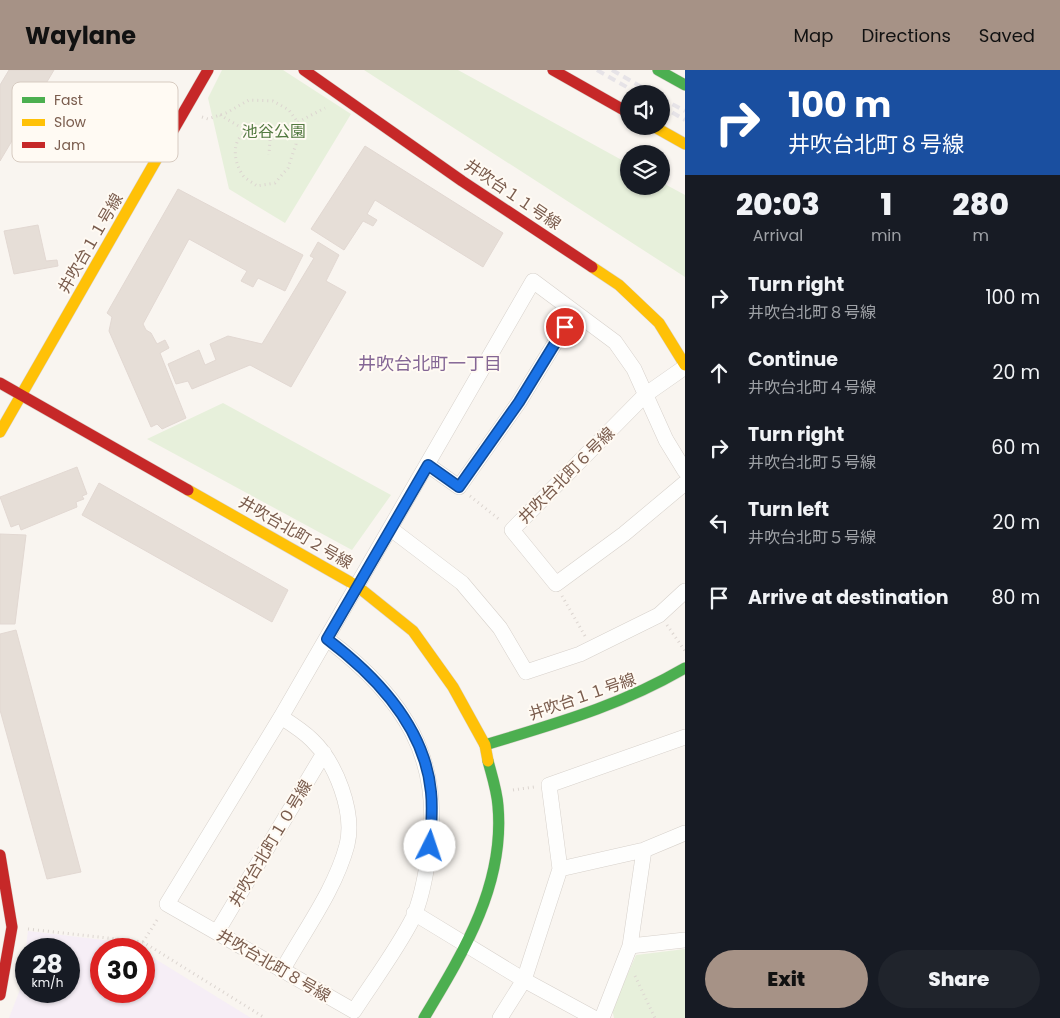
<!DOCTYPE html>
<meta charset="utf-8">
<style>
:root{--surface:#171b24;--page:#20242c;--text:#f1f3f6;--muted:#9ea1a6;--accent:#a69286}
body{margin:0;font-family:Poppins,"Noto Sans JP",sans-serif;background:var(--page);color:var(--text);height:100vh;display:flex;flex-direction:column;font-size:19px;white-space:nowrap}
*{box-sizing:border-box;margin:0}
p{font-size:16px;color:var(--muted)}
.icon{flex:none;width:28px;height:28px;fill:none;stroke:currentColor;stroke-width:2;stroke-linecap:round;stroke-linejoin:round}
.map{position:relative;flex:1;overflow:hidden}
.panel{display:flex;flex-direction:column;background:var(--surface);width:375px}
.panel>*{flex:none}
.top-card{background:#1a4fa0;color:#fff;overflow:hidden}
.buttons{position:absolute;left:620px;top:15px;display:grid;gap:10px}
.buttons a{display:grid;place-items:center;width:50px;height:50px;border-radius:50%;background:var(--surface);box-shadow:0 1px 4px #0004;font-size:25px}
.speed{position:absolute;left:15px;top:868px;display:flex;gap:10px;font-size:25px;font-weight:700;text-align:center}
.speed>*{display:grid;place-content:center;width:65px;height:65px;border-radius:50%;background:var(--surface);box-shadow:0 1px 4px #0004;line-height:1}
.speed small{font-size:12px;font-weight:400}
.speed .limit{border:8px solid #d22;background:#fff;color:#111}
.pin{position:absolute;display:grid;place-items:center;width:42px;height:42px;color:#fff;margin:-21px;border:2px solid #fff;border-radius:50%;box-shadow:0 1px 5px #0007}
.me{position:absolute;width:55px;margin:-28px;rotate:4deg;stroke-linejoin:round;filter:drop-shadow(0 0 4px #0008)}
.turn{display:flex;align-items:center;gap:18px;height:105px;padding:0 20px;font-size:22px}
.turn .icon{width:65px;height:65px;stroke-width:2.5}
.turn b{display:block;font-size:35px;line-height:42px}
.eta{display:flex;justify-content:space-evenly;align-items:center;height:85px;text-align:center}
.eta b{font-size:30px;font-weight:800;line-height:35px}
.button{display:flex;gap:10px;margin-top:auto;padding:10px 20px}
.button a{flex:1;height:58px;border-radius:30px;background:var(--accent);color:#111;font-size:20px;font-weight:800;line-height:58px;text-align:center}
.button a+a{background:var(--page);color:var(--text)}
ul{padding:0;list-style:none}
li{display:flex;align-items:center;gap:15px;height:75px;padding:0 20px}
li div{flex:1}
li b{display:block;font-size:19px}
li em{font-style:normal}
header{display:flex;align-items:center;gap:30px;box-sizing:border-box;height:70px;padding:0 25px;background:var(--accent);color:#111}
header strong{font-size:24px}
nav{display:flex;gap:28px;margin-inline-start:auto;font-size:18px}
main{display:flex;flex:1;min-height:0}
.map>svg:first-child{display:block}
</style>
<header>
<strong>Waylane</strong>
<nav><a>Map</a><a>Directions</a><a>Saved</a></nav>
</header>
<main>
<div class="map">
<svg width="685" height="948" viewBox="0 0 685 948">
<rect width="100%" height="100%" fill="#f9f5f0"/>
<!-- education -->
<path fill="#f6eef6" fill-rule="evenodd" d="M28,861L129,873L139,879H101V921H144V882L251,948H9L21,917ZM26,879H69V921H26Z"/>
<!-- green -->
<path fill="#e7f0db" d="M222,0H283L351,44L285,153L229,119L208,28Z
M364,0H458L629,94V116H661V112L685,125V207Z
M223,333L391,425L352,480L147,369Z
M685,879V948H614L612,939L636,885Z"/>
<!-- building -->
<path fill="#e6ded7" stroke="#e2d8d2" d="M9,0H54L0,91V15Z
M365,76L503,163L483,197L375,130L367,144L377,150L373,156L363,151L344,180L311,159Z
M178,119L303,185L285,221L258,208L253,217L241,211L247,201L189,169L143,254L146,260L151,263L157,274L165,270L169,278L160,283L186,348L162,359L157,354L151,357L109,261L112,247L107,243Z
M38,155L46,191L57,190L58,196L14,204L4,161Z
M318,172L339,185L326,211L346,222L291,317L250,295L192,319L188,311L176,314L168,294L199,280L205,295L216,290L210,274L228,266L262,274L314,188L310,186Z
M77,397L87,424L82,426L84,429L76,432L77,437L21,460L19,454L11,457L0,427Z
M99,413L288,520L272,552L82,445Z
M0,464L26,465L15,554H0Z
M16,560L81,802L47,809L0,640V564Z"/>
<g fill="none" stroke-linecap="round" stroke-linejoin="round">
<!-- street casing -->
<g stroke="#d7d1cb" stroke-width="16">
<path id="street" d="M685,297L645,325L512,460L556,514L624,464L685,413
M428,395L459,417L519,332L574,242
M391,459L462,513L500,558L526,602L580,584L659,545L685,521
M327,569C404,627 445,689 428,789C425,809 421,830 413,848C398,878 372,913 354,941L167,834L281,647L533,211L615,272L634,299L666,370L685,401
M281,647C292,654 303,661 312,670C336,693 355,742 347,775C335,820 304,861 282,901
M560,799L644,780L685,763
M414,843L524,910L594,948
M217,862L324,683
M630,876L685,870
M500,948L524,910L560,799L549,715L685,667
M602,948L630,876L644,780"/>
</g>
<!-- fast casing -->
<g stroke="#d9d2cb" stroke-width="12">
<path id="fast" d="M658,0L685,15
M485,675C557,653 620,636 685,598
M424,948C463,883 505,815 498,736C497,721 492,706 488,691"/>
</g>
<!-- slow casing -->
<g stroke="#d9d2cb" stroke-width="12">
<path id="slow" d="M653,56L685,74
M592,197L619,215L659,253L685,295
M0,362L167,71
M188,420L357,516L413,561L453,617L485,675L488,691"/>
</g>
<!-- jam casing -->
<g stroke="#d9d2cb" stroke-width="12">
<path id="jam" d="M304,0L462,111L592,197
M553,0L629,43
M167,71L208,0
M0,313L188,420
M0,785L12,857L0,925"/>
</g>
<!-- path -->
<path stroke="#dcd5d0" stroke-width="3" stroke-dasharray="1 4" stroke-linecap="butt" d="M220,45L247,61
M202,47L208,49L226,43L249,30L273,31L289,40L296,50V74L288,98L275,113L257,116C252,112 245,109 242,104C226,78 240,48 270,70L269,85
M253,64L265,69L325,38
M470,426L500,450
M562,526L585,566
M667,555L685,581
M513,720L534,717
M28,859L143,872L265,948
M143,872L159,847
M635,906L655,948"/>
<!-- street -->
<use href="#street" stroke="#fefefd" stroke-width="15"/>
<!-- fast -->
<use href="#fast" stroke="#4caf50" stroke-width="11"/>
<!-- slow -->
<use href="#slow" stroke="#ffc107" stroke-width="11"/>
<!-- jam -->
<use href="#jam" stroke="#c62828" stroke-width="11"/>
<!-- rail -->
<path stroke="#e6e3e7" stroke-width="4" stroke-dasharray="8 5" stroke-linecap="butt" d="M597,0L639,24
M612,0L654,24
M661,28L685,41
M661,36L685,50"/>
</g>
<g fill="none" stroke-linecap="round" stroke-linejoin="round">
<!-- route casing -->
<g stroke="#114b97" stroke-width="12">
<path id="route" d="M430,776C431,758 433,740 431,722C425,657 376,606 327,569L428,395L459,417L519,332L565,257"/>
</g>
<!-- route -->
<use href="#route" stroke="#1a73e8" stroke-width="9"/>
</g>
<g text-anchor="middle" stroke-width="4" stroke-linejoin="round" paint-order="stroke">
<!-- park labels -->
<g font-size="16" fill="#537a41" stroke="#fffaf3">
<text x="274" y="67">池谷公園</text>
</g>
<!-- street labels -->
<g font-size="16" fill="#7a5c4d" stroke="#fffaf3">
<text transform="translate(513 124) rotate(34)" y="6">井吹台１１号線</text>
<text transform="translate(90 173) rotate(-60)" y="6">井吹台１１号線</text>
<text transform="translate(566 405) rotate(-45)" y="6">井吹台北町６号線</text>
<text transform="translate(296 462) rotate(30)" y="6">井吹台北町２号線</text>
<text transform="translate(582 626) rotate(-19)" y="6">井吹台１１号線</text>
<text transform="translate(270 773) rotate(-59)" y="6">井吹台北町１０号線</text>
<text transform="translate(274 895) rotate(30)" y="6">井吹台北町８号線</text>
</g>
<!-- neighbourhood labels -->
<g font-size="18" fill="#846695" stroke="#fffaf3">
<text x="430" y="300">井吹台北町一丁目</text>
</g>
</g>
<!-- legend -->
<rect x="12" y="12" width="166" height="80" rx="8" fill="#fffaf3" stroke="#d7cbc1" stroke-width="1"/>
<rect x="22" y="27" width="23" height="6" fill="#4caf50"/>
<rect x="22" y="49" width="23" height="7" fill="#ffc107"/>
<rect x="22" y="72" width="23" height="6" fill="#c62828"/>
<g font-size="14" fill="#7a5c4d">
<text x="54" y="35">Fast</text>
<text x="54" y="57">Slow</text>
<text x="54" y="80">Jam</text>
</g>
</svg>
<div class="buttons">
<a><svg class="icon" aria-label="sound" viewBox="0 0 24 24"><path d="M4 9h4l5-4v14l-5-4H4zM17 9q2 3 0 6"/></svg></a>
<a><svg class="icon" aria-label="layers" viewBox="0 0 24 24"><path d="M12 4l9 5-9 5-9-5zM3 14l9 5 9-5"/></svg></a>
</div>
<div class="speed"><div>28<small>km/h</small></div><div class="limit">30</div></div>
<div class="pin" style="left:565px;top:257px;background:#d93025"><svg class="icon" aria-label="arrive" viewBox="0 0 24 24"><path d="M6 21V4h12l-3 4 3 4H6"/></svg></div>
<svg class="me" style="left:430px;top:776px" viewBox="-20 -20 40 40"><circle r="19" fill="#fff"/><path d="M0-13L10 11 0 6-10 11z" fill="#1a73e8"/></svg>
</div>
<section class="panel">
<div class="top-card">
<div class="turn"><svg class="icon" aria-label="right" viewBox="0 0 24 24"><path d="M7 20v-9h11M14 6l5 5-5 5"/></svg><div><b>100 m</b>井吹台北町８号線</div></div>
</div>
<div class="eta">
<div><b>20:03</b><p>Arrival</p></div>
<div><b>1</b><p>min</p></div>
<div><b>280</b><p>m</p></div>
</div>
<ul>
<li><svg class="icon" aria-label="right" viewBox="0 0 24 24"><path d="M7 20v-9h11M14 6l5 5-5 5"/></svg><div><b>Turn right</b><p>井吹台北町８号線</p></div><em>100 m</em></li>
<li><svg class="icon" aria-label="ahead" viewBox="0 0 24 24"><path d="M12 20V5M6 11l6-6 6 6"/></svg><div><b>Continue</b><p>井吹台北町４号線</p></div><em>20 m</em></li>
<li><svg class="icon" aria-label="right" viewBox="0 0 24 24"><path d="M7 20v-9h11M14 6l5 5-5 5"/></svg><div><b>Turn right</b><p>井吹台北町５号線</p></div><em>60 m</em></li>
<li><svg class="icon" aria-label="left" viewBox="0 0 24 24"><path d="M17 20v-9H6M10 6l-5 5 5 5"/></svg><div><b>Turn left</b><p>井吹台北町５号線</p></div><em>20 m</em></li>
<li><svg class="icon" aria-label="arrive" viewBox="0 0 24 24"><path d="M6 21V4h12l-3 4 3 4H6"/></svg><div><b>Arrive at destination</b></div><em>80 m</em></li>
</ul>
<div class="button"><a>Exit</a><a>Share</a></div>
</section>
</main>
